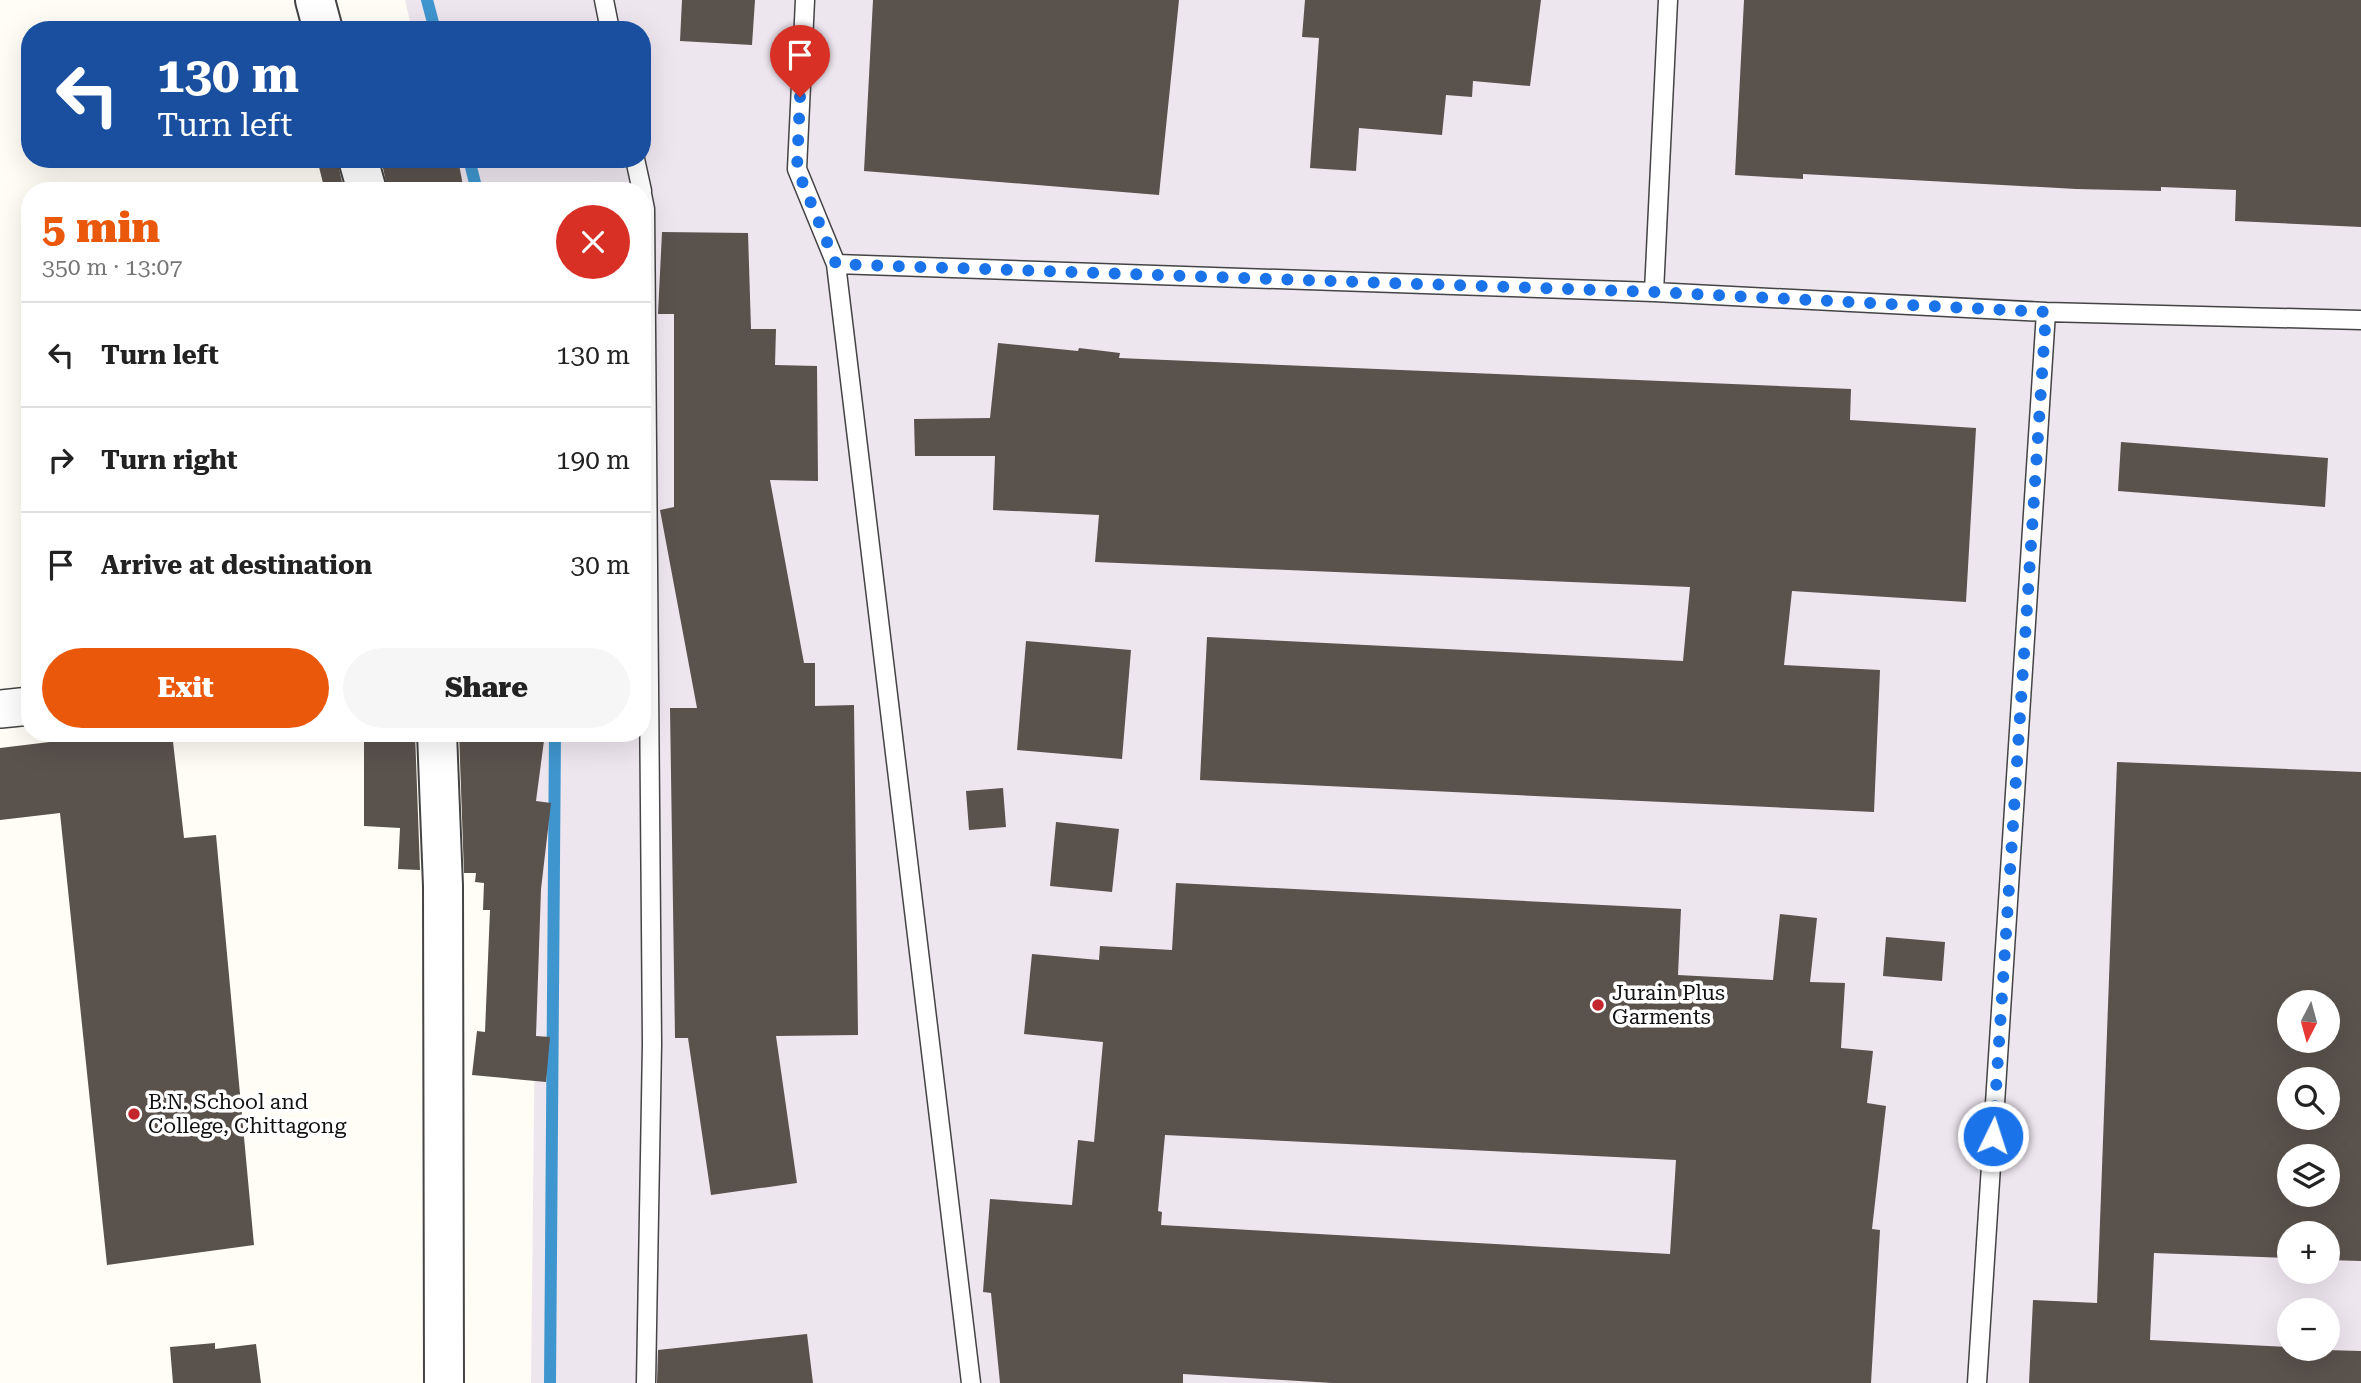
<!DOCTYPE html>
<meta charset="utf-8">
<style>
:root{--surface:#fff;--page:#f6f6f6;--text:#222;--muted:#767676;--line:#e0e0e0;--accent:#ea580c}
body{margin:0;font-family:"Roboto Serif",serif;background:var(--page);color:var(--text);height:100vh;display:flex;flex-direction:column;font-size:26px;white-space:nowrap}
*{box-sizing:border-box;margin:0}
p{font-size:23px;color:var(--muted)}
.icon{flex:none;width:38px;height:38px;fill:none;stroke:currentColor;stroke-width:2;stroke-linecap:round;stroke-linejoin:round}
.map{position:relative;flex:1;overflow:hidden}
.details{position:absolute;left:21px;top:182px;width:630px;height:560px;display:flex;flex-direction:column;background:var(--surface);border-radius:28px;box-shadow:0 7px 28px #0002}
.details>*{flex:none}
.top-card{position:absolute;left:21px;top:21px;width:630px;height:147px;border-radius:28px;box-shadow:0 7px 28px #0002;background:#1a4fa0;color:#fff;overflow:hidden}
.needle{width:46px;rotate:186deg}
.controls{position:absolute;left:2277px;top:990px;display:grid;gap:14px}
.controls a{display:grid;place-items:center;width:63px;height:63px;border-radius:50%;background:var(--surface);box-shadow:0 7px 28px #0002;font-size:35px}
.pin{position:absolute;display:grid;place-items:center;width:60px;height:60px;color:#fff;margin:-72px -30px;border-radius:50% 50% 50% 0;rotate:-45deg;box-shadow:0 0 7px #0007}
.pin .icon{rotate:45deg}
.me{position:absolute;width:77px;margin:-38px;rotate:4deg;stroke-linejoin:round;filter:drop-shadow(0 0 5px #0008)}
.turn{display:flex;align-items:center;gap:24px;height:147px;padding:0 21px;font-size:32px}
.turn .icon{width:91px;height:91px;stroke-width:2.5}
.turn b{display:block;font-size:49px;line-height:60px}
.round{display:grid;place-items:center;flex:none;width:74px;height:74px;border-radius:37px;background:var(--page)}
.overview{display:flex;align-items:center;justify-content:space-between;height:119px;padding:0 21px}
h1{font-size:42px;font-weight:800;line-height:52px;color:var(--accent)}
.action{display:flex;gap:14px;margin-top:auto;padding:14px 21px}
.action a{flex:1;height:80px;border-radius:42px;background:var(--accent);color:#fff;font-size:28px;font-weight:800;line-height:80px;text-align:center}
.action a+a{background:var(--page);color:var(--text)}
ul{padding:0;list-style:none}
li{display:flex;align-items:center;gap:21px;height:105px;padding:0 21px;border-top:2px solid var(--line)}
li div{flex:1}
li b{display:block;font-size:26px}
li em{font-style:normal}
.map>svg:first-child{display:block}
</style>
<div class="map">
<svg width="2361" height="1383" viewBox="0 0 2361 1383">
<rect width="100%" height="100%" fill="#fffdf5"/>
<!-- industrial -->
<path fill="#eee6ef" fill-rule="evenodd" d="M405,0H2361V1383H531L537,836L528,733H642V191H450L443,159H642V30H412ZM2289,1003H2328V1041H2289ZM2289,1080H2328V1118H2289ZM2289,1157H2328V1195H2289ZM2289,1234H2328V1272H2289ZM2289,1311H2328V1349H2289Z"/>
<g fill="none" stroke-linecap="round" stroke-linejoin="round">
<!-- stream -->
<path stroke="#3f96cf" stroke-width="12" d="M427,0L435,30
M469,159L477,191
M550,1383L555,733"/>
</g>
<!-- building -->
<path fill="#5a524d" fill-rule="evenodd" d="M682,0H755L752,45L680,41Z
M873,0H1179L1159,195L864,171Z
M1305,0H1541L1530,86L1473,81L1472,97L1446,95L1442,135L1359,128L1356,171L1310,168L1319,38L1302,37Z
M1744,0H2361V227L2235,221L2236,190L2161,187V191L2076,189L1803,174V179L1735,175Z
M317,159H337L344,191H325Z
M381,159H458L464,191H388Z
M662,232L748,233L751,329H776L775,365L817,366L818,481L770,480L804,663H815V706L854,705L858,1035L776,1036L797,1183L711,1195L688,1038H675L670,708H697L660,510L674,507V314H658Z
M998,343L1078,351L1079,348L1120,353L1119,358L1851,389L1850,420L1976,428L1966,602L1792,591L1784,665L1880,670L1874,812L1200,780L1207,637L1683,661L1690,587L1095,562L1099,515L993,510L995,456H915L914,419L990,418Z
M2121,442L2328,458L2325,507L2118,491Z
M1026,641L1131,650L1122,759L1017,750Z
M124,733H172L184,838L216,835L254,1245L107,1265L60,813L0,820V748Z
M364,733H415L420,870L398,869L400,828L364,826Z
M459,733H545L536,801L551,803L541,889L536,1036L550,1037L546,1082L472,1075L477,1031L485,1032L490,910H483L484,883L475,882L476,873H464Z
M2117,762L2361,772V1261L2328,1260V1234H2289V1258L2154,1253L2150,1340L2289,1347V1349L2361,1351V1383H2029L2033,1300L2097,1303ZM2289,1003H2328V1041H2289ZM2289,1080H2328V1118H2289ZM2289,1157H2328V1195H2289Z
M1003,788L1006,827L969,830L966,791Z
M1056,822L1119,829L1112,892L1050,886Z
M1176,883L1681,909L1678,975L1773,980L1780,914L1817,918L1810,982L1845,983L1841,1048L1873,1051L1867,1103L1886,1106L1872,1229L1880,1230L1871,1383H1332L1183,1374V1383H1000L991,1293L983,1292L990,1199L1072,1205L1078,1140L1094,1142L1103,1042L1024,1034L1032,954L1099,960L1100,946L1172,950ZM1165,1135L1676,1160L1670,1254L1161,1225L1162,1212L1158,1211Z
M1886,937L1945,942L1942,981L1883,976Z
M807,1334L813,1383H657L658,1350Z
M215,1343V1349L256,1344L261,1383H173L170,1347Z"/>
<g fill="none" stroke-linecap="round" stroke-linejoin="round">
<!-- service casing -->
<g stroke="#444" stroke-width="21">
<path id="service" d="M604,0L610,30
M805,0L797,169L836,264L971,1383
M635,159L642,191
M642,194L645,209L652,1044L646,1383
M836,264L1654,292L2046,312L2361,320
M1654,292L1668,0
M1977,1383L2046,312"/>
</g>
<!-- minor casing -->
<g stroke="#444" stroke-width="40">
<path id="minor" d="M0,709L30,706"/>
</g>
<!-- tertiary casing -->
<g stroke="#444" stroke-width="42">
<path id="tertiary" d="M315,0L323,30
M358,159L367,191
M437,733L443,886L444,1383"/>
</g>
<!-- service -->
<use href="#service" stroke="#fff" stroke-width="18"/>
<!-- minor -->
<use href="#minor" stroke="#fff" stroke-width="37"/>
<!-- tertiary -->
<use href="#tertiary" stroke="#fff" stroke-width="38"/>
</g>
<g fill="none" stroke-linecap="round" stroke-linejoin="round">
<!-- route -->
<path stroke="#1a73e8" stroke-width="12" stroke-dasharray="0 21.6" d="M800,97L797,169L836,264L1654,292L2046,312L1993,1136"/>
</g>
<!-- markers -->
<g fill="#c4262e" stroke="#fff" stroke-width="2.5">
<circle cx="1598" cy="1005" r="7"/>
<circle cx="134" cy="1114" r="7"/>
</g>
<g text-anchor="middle" stroke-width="7" stroke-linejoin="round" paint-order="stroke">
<!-- poi labels -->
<g font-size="21" fill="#111" stroke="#fff" text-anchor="start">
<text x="1612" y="1000">Jurain Plus<tspan x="1612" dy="24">Garments</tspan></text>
<text x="148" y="1109">B.N. School and<tspan x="148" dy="24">College, Chittagong</tspan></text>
</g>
</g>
</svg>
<div class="controls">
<a><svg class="needle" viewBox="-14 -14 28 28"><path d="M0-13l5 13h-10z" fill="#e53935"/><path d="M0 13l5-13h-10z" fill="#767676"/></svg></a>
<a><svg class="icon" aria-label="search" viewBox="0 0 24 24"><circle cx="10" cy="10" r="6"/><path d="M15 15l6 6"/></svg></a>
<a><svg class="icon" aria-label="layers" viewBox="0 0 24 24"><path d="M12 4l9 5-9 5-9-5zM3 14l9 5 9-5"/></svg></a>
<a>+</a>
<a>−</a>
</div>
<div class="pin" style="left:800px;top:97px;background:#d93025"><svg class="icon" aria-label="arrive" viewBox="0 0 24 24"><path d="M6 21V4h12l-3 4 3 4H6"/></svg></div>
<svg class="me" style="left:1993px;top:1136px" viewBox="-20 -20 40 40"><circle r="17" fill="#1a73e8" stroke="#fff" stroke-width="3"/><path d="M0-11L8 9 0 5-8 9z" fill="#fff"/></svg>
<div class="top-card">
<div class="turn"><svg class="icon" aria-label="left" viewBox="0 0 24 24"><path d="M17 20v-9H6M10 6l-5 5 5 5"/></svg><div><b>130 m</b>Turn left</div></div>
</div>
<section class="details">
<div class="overview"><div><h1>5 min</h1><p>350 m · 13:07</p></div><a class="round" style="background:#d93025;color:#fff"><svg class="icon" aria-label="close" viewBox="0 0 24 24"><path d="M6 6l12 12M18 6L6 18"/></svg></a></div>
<ul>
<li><svg class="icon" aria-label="left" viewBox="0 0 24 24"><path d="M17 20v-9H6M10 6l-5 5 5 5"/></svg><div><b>Turn left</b></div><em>130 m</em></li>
<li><svg class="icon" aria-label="right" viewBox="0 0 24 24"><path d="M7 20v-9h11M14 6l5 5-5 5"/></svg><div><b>Turn right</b></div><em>190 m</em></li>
<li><svg class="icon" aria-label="arrive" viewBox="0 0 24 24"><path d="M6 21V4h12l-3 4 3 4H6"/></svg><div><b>Arrive at destination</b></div><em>30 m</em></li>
</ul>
<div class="action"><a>Exit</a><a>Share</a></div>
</section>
</div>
